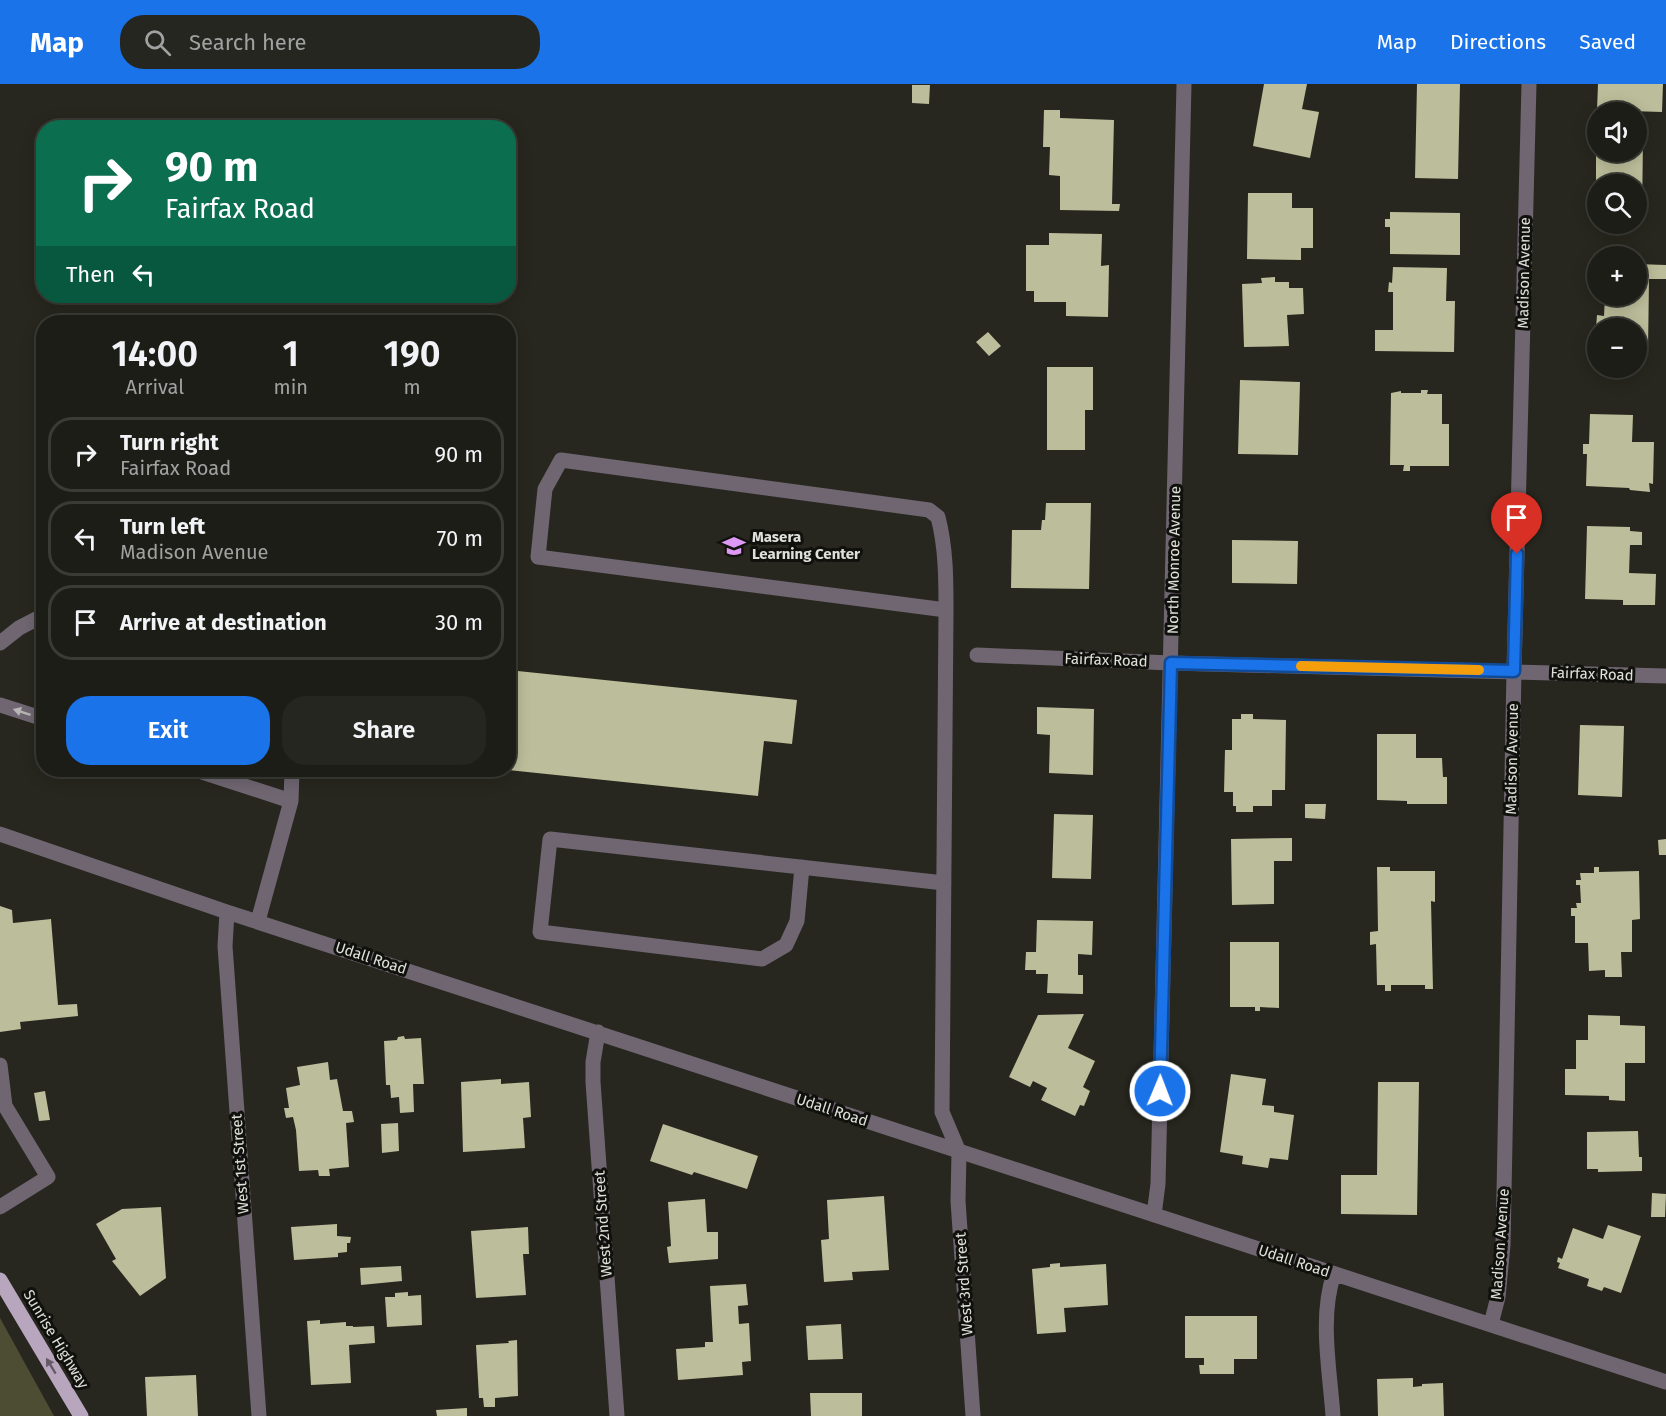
<!DOCTYPE html>
<meta charset="utf-8">
<style>
:root{--surface:#1d1d17;--page:#252620;--text:#f1f3f6;--muted:#a0a2a1;--line:#3b3b36;--accent:#1a73e8}
body{margin:0;font-family:"Fira Sans",sans-serif;background:var(--page);color:var(--text);height:100vh;display:flex;flex-direction:column;font-size:22px;white-space:nowrap}
*{box-sizing:border-box;margin:0}
p{font-size:20px;color:var(--muted)}
.icon{flex:none;width:33px;height:33px;fill:none;stroke:currentColor;stroke-width:2;stroke-linecap:round;stroke-linejoin:round}
.map{position:relative;flex:1;overflow:hidden}
.side{position:absolute;left:36px;top:231px;width:480px;height:462px;display:flex;flex-direction:column;background:var(--surface);border-radius:24px;box-shadow:0 3px 15px #0003,0 0 0 2px var(--line)}
.side>*{flex:none}
.banner{position:absolute;left:36px;top:36px;width:480px;height:183px;border-radius:24px;box-shadow:0 3px 15px #0003,0 0 0 2px var(--line);background:#0b6e4f;color:#fff;overflow:hidden}
.fabs{position:absolute;left:1587px;top:18px;display:grid;gap:12px}
.fabs a{display:grid;place-items:center;width:60px;height:60px;border-radius:50%;background:var(--surface);box-shadow:0 3px 15px #0003,0 0 0 2px var(--line);font-size:30px}
.pin{position:absolute;display:grid;place-items:center;width:51px;height:51px;color:#fff;margin:-62px -26px;border-radius:50% 50% 50% 0;rotate:-45deg;box-shadow:0 0 6px #0007}
.pin .icon{rotate:45deg}
.me{position:absolute;width:66px;margin:-33px;rotate:1deg;stroke-linejoin:round;filter:drop-shadow(0 0 4px #0008)}
.turn{display:flex;align-items:center;gap:21px;height:126px;padding:0 30px;font-size:27px}
.turn .icon{width:78px;height:78px;stroke-width:2.5}
.turn b{display:block;font-size:42px;line-height:51px}
.then{display:flex;align-items:center;height:57px;padding:0 30px;background:#0003;gap:12px;font-size:22px}
.eta{display:flex;justify-content:space-evenly;align-items:center;height:102px;text-align:center}
.eta b{font-size:36px;font-weight:600;line-height:42px}
.primary-button{display:flex;gap:12px;margin-top:auto;padding:12px 30px}
.primary-button a{flex:1;height:69px;border-radius:24px;background:var(--accent);color:#fff;font-size:24px;font-weight:600;line-height:69px;text-align:center}
.primary-button a+a{background:var(--page);color:var(--text)}
ul{padding:0;list-style:none}
li{display:flex;align-items:center;gap:18px;height:75px;margin:0 12px 9px;padding:0 18px;border:3px solid var(--line);border-radius:24px}
li div{flex:1}
li b{display:block;font-size:22px}
li em{font-style:normal}
header{display:flex;align-items:center;gap:36px;box-sizing:border-box;height:84px;padding:0 30px;background:var(--accent);color:#fff}
header strong{font-size:28px}
nav{display:flex;gap:33px;margin-inline-start:auto;font-size:21px}
.search{width:420px;height:54px;background:var(--page);display:flex;align-items:center;gap:15px;box-sizing:border-box;padding:0 21px;border-radius:24px;color:var(--muted);font-size:22px}
.map>svg:first-child{display:block}
</style>
<header>
<strong>Map</strong>
<div class="search"><svg class="icon" aria-label="search" viewBox="0 0 24 24"><circle cx="10" cy="10" r="6"/><path d="M15 15l6 6"/></svg>Search here</div>
<nav><a>Map</a><a>Directions</a><a>Saved</a></nav>
</header>
<div class="map">
<svg width="1666" height="1332" viewBox="0 0 1666 1332">
<rect width="100%" height="100%" fill="#27271f"/>
<!-- green -->
<path fill="#4d4d34" d="M0,1234L54,1332H0Z"/>
<!-- building -->
<path fill="#bcbd9a" d="M1264,0H1307L1302,25L1319,28L1310,74L1253,62Z
M1417,0H1460L1458,95L1415,94Z
M1598,0H1663L1662,28L1597,26Z
M912,1H930L929,20L912,19Z
M1044,26H1060V34L1114,36L1112,120H1120L1119,127L1060,126V92L1049,91L1050,63H1043Z
M1636,53H1643L1642,135H1636V100H1596V68H1636Z
M1248,109H1292V124H1313V164H1301V176L1247,175Z
M1390,128L1460,129V171L1390,170V143H1385V135H1390Z
M1049,149L1102,150L1101,182L1109,181L1108,233L1066,232V218H1034V207H1026V161H1049Z
M1636,180L1666,181V195H1649L1648,268H1636V244H1596L1597,231L1604,232L1605,212H1636Z
M1393,183L1447,184L1446,217H1455L1454,268L1375,267V246H1393V208H1388L1389,198L1392,199Z
M1275,193V198H1289V204H1303L1304,230L1287,231L1289,262L1244,263L1242,200L1262,199L1261,194Z
M988,248L1001,262L989,272L976,258Z
M1047,283H1093V326H1085V366H1047Z
M1240,296L1300,298L1298,371L1238,370Z
M1421,306H1428L1427,310H1442V340H1449V382H1410V387H1403L1404,381H1390L1391,309L1401,307V309H1421Z
M1590,330L1633,331L1632,358H1654L1653,400L1649,399L1650,408L1630,406L1629,404L1586,402L1587,370H1583V360H1589Z
M1046,419H1091L1089,505L1011,504L1012,446H1041L1042,436H1045Z
M1587,442L1630,443V447L1642,448V461H1630L1629,489L1656,490L1655,521H1623V516L1585,515Z
M1232,456L1298,457L1297,500L1232,499Z
M508,586L797,616L792,660L764,657L758,712L508,686Z
M1037,623L1094,625L1093,691L1049,689L1050,651L1037,650Z
M1241,630H1253V635L1286,636L1285,706H1272V722H1253V728H1236V722H1233V708H1224L1225,666H1232V635H1241Z
M1580,641L1624,642L1622,713L1578,711Z
M1377,650H1416V674H1442L1443,693H1447V720H1407V717L1377,716Z
M1305,720H1326L1325,735L1305,734Z
M1054,730L1093,731L1091,795L1052,794Z
M1292,754V777H1274V820L1232,821L1231,755Z
M1666,755V771H1659L1658,756Z
M1377,783H1390V787H1435V818L1431,817L1433,905H1425V901H1391V907H1385V901H1377L1376,860L1370,861V848L1378,847Z
M1594,783H1599V788L1639,787L1640,835L1632,836V868H1621L1622,893H1605V886L1589,887L1588,859H1575V832H1571V824H1577L1576,819H1581L1580,801H1576V796H1581L1580,789H1594Z
M0,822L12,826L13,839L51,835L58,921L77,920L78,932L20,938L21,945L0,948Z
M1037,836L1093,837L1092,871L1078,870V891H1083V910L1047,909L1048,890H1036V886H1025L1026,868H1036Z
M1230,858H1279V924L1260,923V927H1255V923H1230Z
M1084,930L1068,964L1095,977L1083,1003L1090,1007L1084,1022L1080,1021L1075,1032L1041,1016L1047,1004L1033,997L1030,1003L1009,993L1038,931Z
M1588,931L1620,932V941L1645,942V979H1625V1017L1609,1016V1012L1565,1011V985H1576V956H1588Z
M404,952L405,955L421,954L424,1000H413L414,1028L400,1029L399,1013L391,1014L390,1001H386L384,957L397,956L398,953Z
M328,978L330,996L337,995L343,1027H352L354,1038L346,1039L349,1083L329,1085L330,1092H319L318,1086L299,1087L296,1046L293,1033L286,1034L284,1024H289L286,1004L300,1001L297,983Z
M1231,990L1266,995L1262,1021L1274,1022V1028L1294,1031L1288,1076L1270,1074L1268,1084L1242,1080L1243,1072L1220,1068Z
M501,995V1000L529,998L531,1033L523,1034L525,1064L463,1068L461,998Z
M1378,998H1419L1417,1131L1341,1130V1091H1377Z
M45,1007L50,1036L39,1037L34,1009Z
M398,1039L399,1067L382,1069L381,1040Z
M663,1040L758,1072L747,1105L694,1088L692,1091L650,1077Z
M1638,1047L1639,1073H1642V1087L1598,1088V1085H1587V1048Z
M1652,1109L1666,1110L1665,1133H1651Z
M884,1112L889,1186L852,1188L853,1196L824,1198L821,1156L829,1155L827,1116Z
M705,1115L707,1148H718V1175L669,1179L667,1163L671,1162L668,1118Z
M161,1123L166,1194L140,1212L112,1177L116,1175L96,1140L122,1125Z
M337,1140V1152L351,1153L350,1159H347V1168L338,1169V1173L294,1176L291,1143Z
M1608,1141L1641,1152L1621,1209L1604,1203L1602,1207L1587,1202L1589,1195L1558,1184L1560,1179L1557,1178L1558,1173L1562,1175L1573,1144L1603,1155Z
M528,1143L529,1170H523L526,1211L476,1214L471,1147Z
M1060,1179V1183L1106,1180L1108,1221L1064,1224L1066,1248L1037,1250L1032,1185L1050,1183V1180Z
M401,1182L402,1197L361,1201L360,1184Z
M746,1200L748,1221L738,1222L739,1240L749,1239L751,1277L742,1278L743,1291L678,1296L676,1265L705,1263V1258H713L710,1202Z
M408,1208V1212L421,1211L422,1241L387,1243L385,1213H395V1209Z
M1185,1232H1257V1275H1234V1290H1200L1199,1281H1204V1274H1185Z
M320,1236V1240L346,1238V1242H353V1243L374,1242L375,1259L349,1261L351,1299L311,1301L307,1237Z
M841,1240L843,1275L808,1276L806,1242Z
M517,1256L518,1312L495,1314V1323H484L483,1314H479L476,1261L509,1259L508,1257Z
M196,1291L198,1332H147L145,1293Z
M1413,1294V1303L1422,1302V1300L1443,1299L1444,1332H1378L1377,1295Z
M810,1309H862V1332H811Z
M467,1324V1332H437L436,1326Z"/>
<g fill="none" stroke-linecap="round" stroke-linejoin="round">
<!-- minor -->
<path stroke="#6f6672" stroke-width="15" d="M946,526L538,473L545,405L561,376L929,426L938,433C946,464 946,495 946,526L942,1028L959,1068L958,1117L973,1332
M0,559L19,544L44,531
M977,571L1171,579L1666,592
M0,621L44,635
M196,686L291,717
M0,750L227,828L1666,1298
M802,783L797,837L786,861L762,875L540,848L550,755L944,799
M227,828L225,862L259,1332
M258,837L291,717L292,686
M598,948L593,978V998L617,1332
M0,981L5,1022L48,1093L0,1123
M1154,1131L1158,1100L1184,0
M1491,1240L1498,1213L1503,1161L1514,587L1529,0
M1333,1332C1330,1288 1319,1232 1334,1190"/>
<!-- major -->
<path stroke="#b8a6bf" stroke-width="15" d="M0,1196L81,1332"/>
</g>
<!-- one-way arrows -->
<defs><path id="oneway-solid" d="M-6-.8H1V-3.2L6.5 0L1 3.2V.8H-6Z" transform="scale(1.5)"/></defs>
<use fill="#b8b5b6" href="#oneway-solid" transform="translate(22 628) rotate(-162)"/>
<use fill="#645b66" href="#oneway-solid" transform="translate(51 1282) rotate(-121)"/>
<g fill="none" stroke-linecap="round" stroke-linejoin="round">
<!-- route casing -->
<g stroke="#114b97" stroke-width="15">
<path id="route" d="M1160,1007L1171,579L1514,587L1517,470"/>
</g>
<!-- route -->
<use href="#route" stroke="#1a73e8" stroke-width="10"/>
<!-- slow -->
<path stroke="#f59e0b" stroke-width="10" d="M1301,582L1479,586"/>
</g>
<!-- icons -->
<defs>
<g id="school-bare" transform="scale(1.8)"><path d="M0-5L7-2L0 1L-7-2ZM-4 1L0 2.5L4 1V4Q0 6-4 4Z" fill="#dd99f4" stroke="#10100c" stroke-width="2.5" paint-order="stroke"/></g>
</defs>
<g fill-rule="evenodd">
<use href="#school-bare" x="734" y="462"/>
</g>
<g text-anchor="middle" stroke-width="6" stroke-linejoin="round" paint-order="stroke">
<!-- street labels -->
<g font-size="15" fill="#e0e0db" stroke="#10100c">
<text transform="translate(1524 189) rotate(-89)" y="5">Madison Avenue</text>
<text transform="translate(1174 476) rotate(-89)" y="5">North Monroe Avenue</text>
<text transform="translate(1106 576) rotate(2)" y="5">Fairfax Road</text>
<text transform="translate(1592 590) rotate(2)" y="5">Fairfax Road</text>
<text transform="translate(1512 675) rotate(-89)" y="5">Madison Avenue</text>
<text transform="translate(371 874) rotate(18)" y="5">Udall Road</text>
<text transform="translate(832 1026) rotate(18)" y="5">Udall Road</text>
<text transform="translate(240 1080) rotate(-94)" y="5">West 1st Street</text>
<text transform="translate(603 1140) rotate(-94)" y="5">West 2nd Street</text>
<text transform="translate(1500 1160) rotate(-86)" y="5">Madison Avenue</text>
<text transform="translate(1294 1177) rotate(18)" y="5">Udall Road</text>
<text transform="translate(964 1200) rotate(-94)" y="5">West 3rd Street</text>
<text transform="translate(56 1255) rotate(59)" y="5">Sunrise Highway</text>
</g>
<!-- poi labels -->
<g font-size="15" font-weight="bold" fill="#e0e0db" stroke="#10100c" text-anchor="start">
<text x="752" y="458">Masera<tspan x="752" dy="17">Learning Center</tspan></text>
</g>
</g>
</svg>
<div class="fabs">
<a><svg class="icon" aria-label="sound" viewBox="0 0 24 24"><path d="M4 9h4l5-4v14l-5-4H4zM17 9q2 3 0 6"/></svg></a>
<a><svg class="icon" aria-label="search" viewBox="0 0 24 24"><circle cx="10" cy="10" r="6"/><path d="M15 15l6 6"/></svg></a>
<a>+</a>
<a>−</a>
</div>
<div class="pin" style="left:1517px;top:470px;background:#d93025"><svg class="icon" aria-label="arrive" viewBox="0 0 24 24"><path d="M6 21V4h12l-3 4 3 4H6"/></svg></div>
<svg class="me" style="left:1160px;top:1007px" viewBox="-20 -20 40 40"><circle r="17" fill="#1a73e8" stroke="#fff" stroke-width="3"/><path d="M0-11L8 9 0 5-8 9z" fill="#fff"/></svg>
<div class="banner">
<div class="turn"><svg class="icon" aria-label="right" viewBox="0 0 24 24"><path d="M7 20v-9h11M14 6l5 5-5 5"/></svg><div><b>90 m</b>Fairfax Road</div></div>
<div class="then">Then<svg class="icon" aria-label="left" viewBox="0 0 24 24"><path d="M17 20v-9H6M10 6l-5 5 5 5"/></svg></div>
</div>
<section class="side">
<div class="eta">
<div><b>14:00</b><p>Arrival</p></div>
<div><b>1</b><p>min</p></div>
<div><b>190</b><p>m</p></div>
</div>
<ul>
<li><svg class="icon" aria-label="right" viewBox="0 0 24 24"><path d="M7 20v-9h11M14 6l5 5-5 5"/></svg><div><b>Turn right</b><p>Fairfax Road</p></div><em>90 m</em></li>
<li><svg class="icon" aria-label="left" viewBox="0 0 24 24"><path d="M17 20v-9H6M10 6l-5 5 5 5"/></svg><div><b>Turn left</b><p>Madison Avenue</p></div><em>70 m</em></li>
<li><svg class="icon" aria-label="arrive" viewBox="0 0 24 24"><path d="M6 21V4h12l-3 4 3 4H6"/></svg><div><b>Arrive at destination</b></div><em>30 m</em></li>
</ul>
<div class="primary-button"><a>Exit</a><a>Share</a></div>
</section>
</div>
